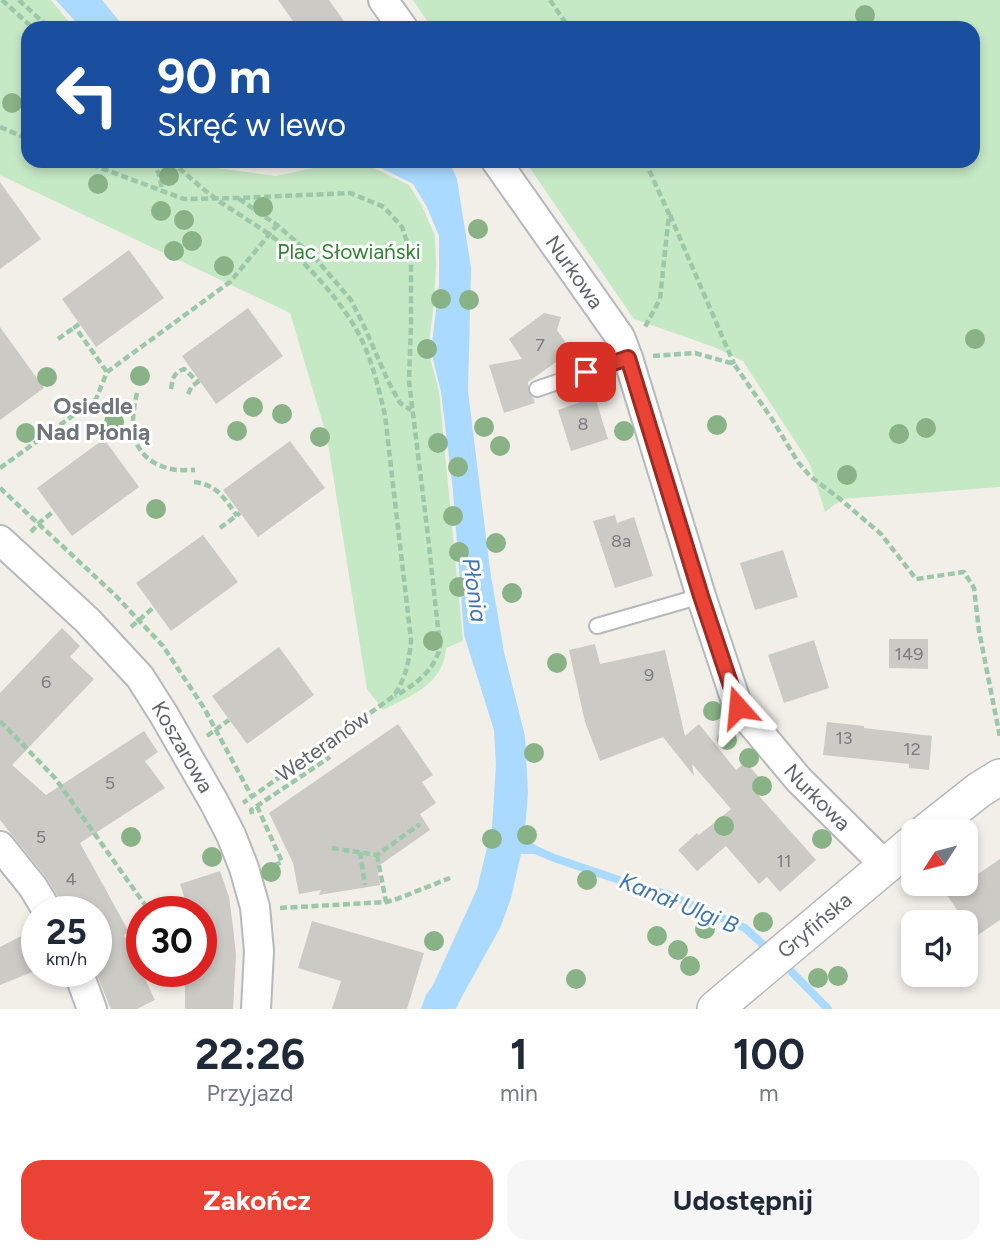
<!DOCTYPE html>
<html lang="pl">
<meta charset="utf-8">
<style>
:root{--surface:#fff;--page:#f6f6f7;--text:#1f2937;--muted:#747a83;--accent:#ea4335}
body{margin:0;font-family:Figtree,sans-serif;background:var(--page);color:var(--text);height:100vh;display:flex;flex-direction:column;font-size:26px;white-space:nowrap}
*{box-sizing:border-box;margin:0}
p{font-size:23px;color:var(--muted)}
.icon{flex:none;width:38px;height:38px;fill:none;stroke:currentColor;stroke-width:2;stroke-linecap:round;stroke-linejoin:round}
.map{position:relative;height:1009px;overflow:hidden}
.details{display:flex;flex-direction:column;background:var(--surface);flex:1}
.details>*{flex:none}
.guide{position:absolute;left:21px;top:21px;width:959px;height:147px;border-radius:21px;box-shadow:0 4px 10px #0003;background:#1a4fa0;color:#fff;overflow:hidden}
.needle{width:46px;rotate:234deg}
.tools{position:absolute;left:901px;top:819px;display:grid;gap:14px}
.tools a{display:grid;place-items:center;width:77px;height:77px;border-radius:14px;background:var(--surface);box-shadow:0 4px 10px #0003;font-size:35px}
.speed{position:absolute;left:21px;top:896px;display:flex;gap:14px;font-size:35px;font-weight:700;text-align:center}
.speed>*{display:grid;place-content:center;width:91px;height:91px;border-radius:50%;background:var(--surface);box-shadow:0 4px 10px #0003;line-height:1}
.speed small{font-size:18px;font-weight:400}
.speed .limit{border:10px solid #d22;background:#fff;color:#111}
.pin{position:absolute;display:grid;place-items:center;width:60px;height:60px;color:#fff;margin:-30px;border-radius:14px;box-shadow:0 4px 10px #0006}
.me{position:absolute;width:77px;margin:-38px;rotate:342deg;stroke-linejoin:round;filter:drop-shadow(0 0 5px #0008)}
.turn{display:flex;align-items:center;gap:24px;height:147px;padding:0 21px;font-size:32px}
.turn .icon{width:91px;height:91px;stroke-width:2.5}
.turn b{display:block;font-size:49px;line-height:60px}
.eta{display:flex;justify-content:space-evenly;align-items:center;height:119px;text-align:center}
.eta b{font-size:42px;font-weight:700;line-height:49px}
.primary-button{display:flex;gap:14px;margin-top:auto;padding:14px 21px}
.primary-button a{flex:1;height:80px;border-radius:21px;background:var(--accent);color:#fff;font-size:28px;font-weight:700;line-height:80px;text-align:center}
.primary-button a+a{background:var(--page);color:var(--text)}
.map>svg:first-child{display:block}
</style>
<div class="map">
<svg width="1000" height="1009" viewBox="0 0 1000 1009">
<rect width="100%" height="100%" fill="#f1efe8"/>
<!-- green -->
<path fill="#c5e8c5" d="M0,0H51L74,28H28V161H207L216,168L276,176L323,166L372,167L409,185L422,206L435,236L436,265L434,303L428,351L439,391L463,641L446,648C445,654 445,660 442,665C433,689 403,699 383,710L367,689L327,437L290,313L0,175Z
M413,0H1000V487L842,499L825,512L810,464L743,361L714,347L634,319L525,161H973V28H432Z"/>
<!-- water -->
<path fill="#aadaff" d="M56,0H102L125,28H81Z
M246,161H449L457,179L471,268L468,391L490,570L504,652L525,736L528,794L524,838L540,848L539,854H521L511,898L501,926L459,1002L456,1009H421L426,995L433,985L477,889L492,827L496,765L494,730L464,635L453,491L441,392L431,351L439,285V236L427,207L413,184L373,164L256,163Z"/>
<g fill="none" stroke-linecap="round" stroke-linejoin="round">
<!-- stream -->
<path stroke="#aadaff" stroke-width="8" d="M531,848L554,858L625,882L669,895L745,928L771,952
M783,963L828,1009"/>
</g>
<!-- building -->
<path fill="#cccac5" d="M278,0H329L349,28H298Z
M0,182L41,239L0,269Z
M129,250L164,298L96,347L62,299Z
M248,308L283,356L216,404L182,356Z
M544,313L561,317L557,330L571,350H573L528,382V391L533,398L535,403L504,413L489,365L522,359L509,339Z
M0,327L44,388L0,420Z
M595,397L608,439L571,451L558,410Z
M104,439L139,487L72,536L37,488Z
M290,441L325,488L258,537L223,490Z
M615,515L617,523L634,517L653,576L615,588L593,521Z
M203,535L238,582L171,631L136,583Z
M783,550L798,597L755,610L740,563Z
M62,628L80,646L70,657L94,679L12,765L46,795L144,731L158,752L145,761L165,788L80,843L129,932L124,935L155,1000L137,1009H111L103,990L96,972V912H65L62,903L46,877L0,820V693Z
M889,639H928V669L889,668Z
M814,640L829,688L784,703L768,655Z
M595,644L600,664L665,650L685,736L699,724L736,770L746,762L763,782L753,789L816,860L780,892L767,877L759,884L726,846L697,871L678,850L697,833L699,835L731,809L692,764L694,776L663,737L600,761L585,722L569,650Z
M279,647L314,695L247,744L212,696Z
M827,722L864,726V728L932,736L929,770L909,768V764L823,755Z
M398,724L433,775L422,782L436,803L420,814L430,830L377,867L380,885L319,895L321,890L299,894L293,863L269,813Z
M1000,859V920L975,937L947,895Z
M220,871L229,897L233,927L236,955L233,1009H185V971H201V912H189L180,884Z
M312,921L424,953L407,1009H332L341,981L298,968Z
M37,928V970L0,985V947Z"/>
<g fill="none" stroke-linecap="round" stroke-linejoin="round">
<!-- service casing -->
<g stroke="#b5b8bc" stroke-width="18">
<path id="service" d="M537,389L628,358
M597,626L701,596"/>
</g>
<!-- minor casing -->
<g stroke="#b5b8bc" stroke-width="32">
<g id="minor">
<path d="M383,0L403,28"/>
<path id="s1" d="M496,161L620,337L628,358L701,596L738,707L799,780L885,865"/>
<path id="s2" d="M0,540L87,620L140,677L164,715L214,802L231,835L244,868L255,907L259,951L256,1009"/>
<path d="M0,846L33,887L48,912"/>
<path d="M78,971L92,1009"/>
</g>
</g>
<!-- tertiary casing -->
<g stroke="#b5b8bc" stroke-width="38">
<g id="tertiary">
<path d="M927,831L979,790L1000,777"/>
<path id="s3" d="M715,1009L914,842"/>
</g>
</g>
<!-- path -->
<path stroke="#9cc7a9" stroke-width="4.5" stroke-dasharray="7 3.5" stroke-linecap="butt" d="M2,0L33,28
M19,0L49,28
M550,0L569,28
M0,127L28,139
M82,161L184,199L238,198L350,193L384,207L402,227L411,253V324L409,381L428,536L440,647C435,670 415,685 395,696
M152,161L159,174L162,189
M171,161C186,174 200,187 216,199C233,211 252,222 270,235C303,259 335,293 356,329C371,355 378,386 385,415L411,640C409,664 406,676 394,696L243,803
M645,161L669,214L660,299L645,327
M239,199L277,225L316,259L351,300L364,326L388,381L400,403L411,410
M670,215L734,364
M79,324L75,327L107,372
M58,339L75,327
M653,356L695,353L734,364L772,419L798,462L810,476L840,499L881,534L916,579L964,572L974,588L979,631L1000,737
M171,389C173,378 173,373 184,369L198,382L199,381
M137,393C135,402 133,412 133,421C131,444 145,462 167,468C176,471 186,470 195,470
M188,394L192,386L198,382
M0,468L96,399L107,372L230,282L277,225
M194,482C218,485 224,498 237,516
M0,488L115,595L163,646L204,708L252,797
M220,528L240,513
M31,532L39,523L54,511
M131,627L154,607
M0,721L55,778L150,912
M207,736L229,720
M257,806L282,862L275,865
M252,814L251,810L330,757
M332,848L377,855L420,824
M360,852L365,885
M377,855L386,902
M280,908L386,902L397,899L450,878"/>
<!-- service -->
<use href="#service" stroke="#fff" stroke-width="14"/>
<!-- minor -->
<use href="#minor" stroke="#fff" stroke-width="28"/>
<!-- tertiary -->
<use href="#tertiary" stroke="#fff" stroke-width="35"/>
</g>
<!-- trees -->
<g fill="#89b387">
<circle cx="865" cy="15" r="10"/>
<circle cx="12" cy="103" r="10"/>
<circle cx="169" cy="176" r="10"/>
<circle cx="98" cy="184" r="10"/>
<circle cx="263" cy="207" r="10"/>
<circle cx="161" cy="211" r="10"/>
<circle cx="184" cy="220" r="10"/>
<circle cx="478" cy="229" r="10"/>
<circle cx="192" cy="241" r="10"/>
<circle cx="174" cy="251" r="10"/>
<circle cx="224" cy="266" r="10"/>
<circle cx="441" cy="299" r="10"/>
<circle cx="469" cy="300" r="10"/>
<circle cx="975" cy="339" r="10"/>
<circle cx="427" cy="349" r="10"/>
<circle cx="140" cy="376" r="10"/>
<circle cx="47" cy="377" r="10"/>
<circle cx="253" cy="407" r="10"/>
<circle cx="282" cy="414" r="10"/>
<circle cx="114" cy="422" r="10"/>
<circle cx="717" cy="425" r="10"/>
<circle cx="484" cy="427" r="10"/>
<circle cx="926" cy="428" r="10"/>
<circle cx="237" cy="431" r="10"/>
<circle cx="624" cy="431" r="10"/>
<circle cx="26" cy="433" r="10"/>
<circle cx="899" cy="434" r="10"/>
<circle cx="320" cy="437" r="10"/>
<circle cx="438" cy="443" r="10"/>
<circle cx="500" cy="446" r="10"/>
<circle cx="458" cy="467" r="10"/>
<circle cx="847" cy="475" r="10"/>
<circle cx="156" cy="509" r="10"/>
<circle cx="453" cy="516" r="10"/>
<circle cx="496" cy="543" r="10"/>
<circle cx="459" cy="552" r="10"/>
<circle cx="459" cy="587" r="10"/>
<circle cx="512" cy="593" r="10"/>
<circle cx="433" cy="641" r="10"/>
<circle cx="557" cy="663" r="10"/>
<circle cx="713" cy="711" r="10"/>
<circle cx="727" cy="740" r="10"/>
<circle cx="534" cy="753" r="10"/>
<circle cx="749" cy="758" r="10"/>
<circle cx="762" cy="786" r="10"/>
<circle cx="724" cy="826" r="10"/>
<circle cx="527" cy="835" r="10"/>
<circle cx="131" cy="837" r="10"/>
<circle cx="492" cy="839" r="10"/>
<circle cx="822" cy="839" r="10"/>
<circle cx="212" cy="857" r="10"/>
<circle cx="271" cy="872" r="10"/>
<circle cx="587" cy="880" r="10"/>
<circle cx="763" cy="922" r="10"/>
<circle cx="705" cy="929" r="10"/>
<circle cx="657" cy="936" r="10"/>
<circle cx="434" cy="941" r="10"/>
<circle cx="678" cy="950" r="10"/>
<circle cx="690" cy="966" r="10"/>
<circle cx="838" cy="976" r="10"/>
<circle cx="818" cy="978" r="10"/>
<circle cx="576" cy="979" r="10"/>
</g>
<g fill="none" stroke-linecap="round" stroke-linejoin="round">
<!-- route casing -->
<g stroke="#982c22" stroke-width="18">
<path id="route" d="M586,372L628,358L701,596L738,707"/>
</g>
<!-- route -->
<use href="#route" stroke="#ea4335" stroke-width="12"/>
</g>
<g text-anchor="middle" stroke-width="6" stroke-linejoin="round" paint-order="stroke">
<!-- number labels -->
<g font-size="18" fill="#7a7d7f">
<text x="540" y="351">7</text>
<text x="583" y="430">8</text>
<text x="621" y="547">8a</text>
<text x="909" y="660">149</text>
<text x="649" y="681">9</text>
<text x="46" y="688">6</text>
<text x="844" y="744">13</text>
<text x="912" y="755">12</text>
<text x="110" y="789">5</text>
<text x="41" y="843">5</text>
<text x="784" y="867">11</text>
<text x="71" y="885">4</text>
</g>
<!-- park labels -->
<g font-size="21" fill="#348238" stroke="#fff">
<text x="349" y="259">Plac Słowiański</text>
</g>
<!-- street labels -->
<g font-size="21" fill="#5f6368" stroke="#fff">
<text dy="7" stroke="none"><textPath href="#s1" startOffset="136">Nurkowa</textPath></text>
<text transform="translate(323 746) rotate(-35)" y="7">Weteranów</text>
<text dy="7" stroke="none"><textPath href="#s2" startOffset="278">Koszarowa</textPath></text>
<text dy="7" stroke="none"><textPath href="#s1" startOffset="724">Nurkowa</textPath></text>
<text dy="7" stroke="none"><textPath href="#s3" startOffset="130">Gryfińska</textPath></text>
</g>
<!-- neighbourhood labels -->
<g font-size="23" font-weight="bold" fill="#70757a" stroke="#fff">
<text x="93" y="414">Osiedle<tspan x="93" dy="26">Nad Płonią</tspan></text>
</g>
<!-- water labels -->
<g font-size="23" font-style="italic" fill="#4174aa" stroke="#fff">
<text transform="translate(475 590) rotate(82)" y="8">Płonia</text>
<text transform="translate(679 903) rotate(22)" y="8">Kanał Ulgi B</text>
</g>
</g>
</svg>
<div class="tools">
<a><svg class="needle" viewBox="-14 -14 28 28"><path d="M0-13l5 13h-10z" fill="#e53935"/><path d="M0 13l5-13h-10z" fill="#747a83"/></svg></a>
<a><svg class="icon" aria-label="sound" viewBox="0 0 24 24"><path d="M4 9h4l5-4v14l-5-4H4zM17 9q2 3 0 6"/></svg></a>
</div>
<div class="speed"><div>25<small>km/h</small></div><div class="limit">30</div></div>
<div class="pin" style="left:586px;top:372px;background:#d93025"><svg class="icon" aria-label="arrive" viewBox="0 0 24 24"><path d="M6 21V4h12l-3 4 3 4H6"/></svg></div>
<svg class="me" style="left:738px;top:707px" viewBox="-20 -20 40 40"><path d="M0-17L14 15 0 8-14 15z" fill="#ea4335" stroke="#fff" stroke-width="4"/></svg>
<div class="guide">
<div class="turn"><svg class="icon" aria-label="left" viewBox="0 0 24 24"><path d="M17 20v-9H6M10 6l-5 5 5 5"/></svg><div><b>90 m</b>Skręć w lewo</div></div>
</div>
</div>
<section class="details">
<div class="eta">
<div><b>22:26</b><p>Przyjazd</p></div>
<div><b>1</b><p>min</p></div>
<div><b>100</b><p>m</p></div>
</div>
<div class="primary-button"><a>Zakończ</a><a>Udostępnij</a></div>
</section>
